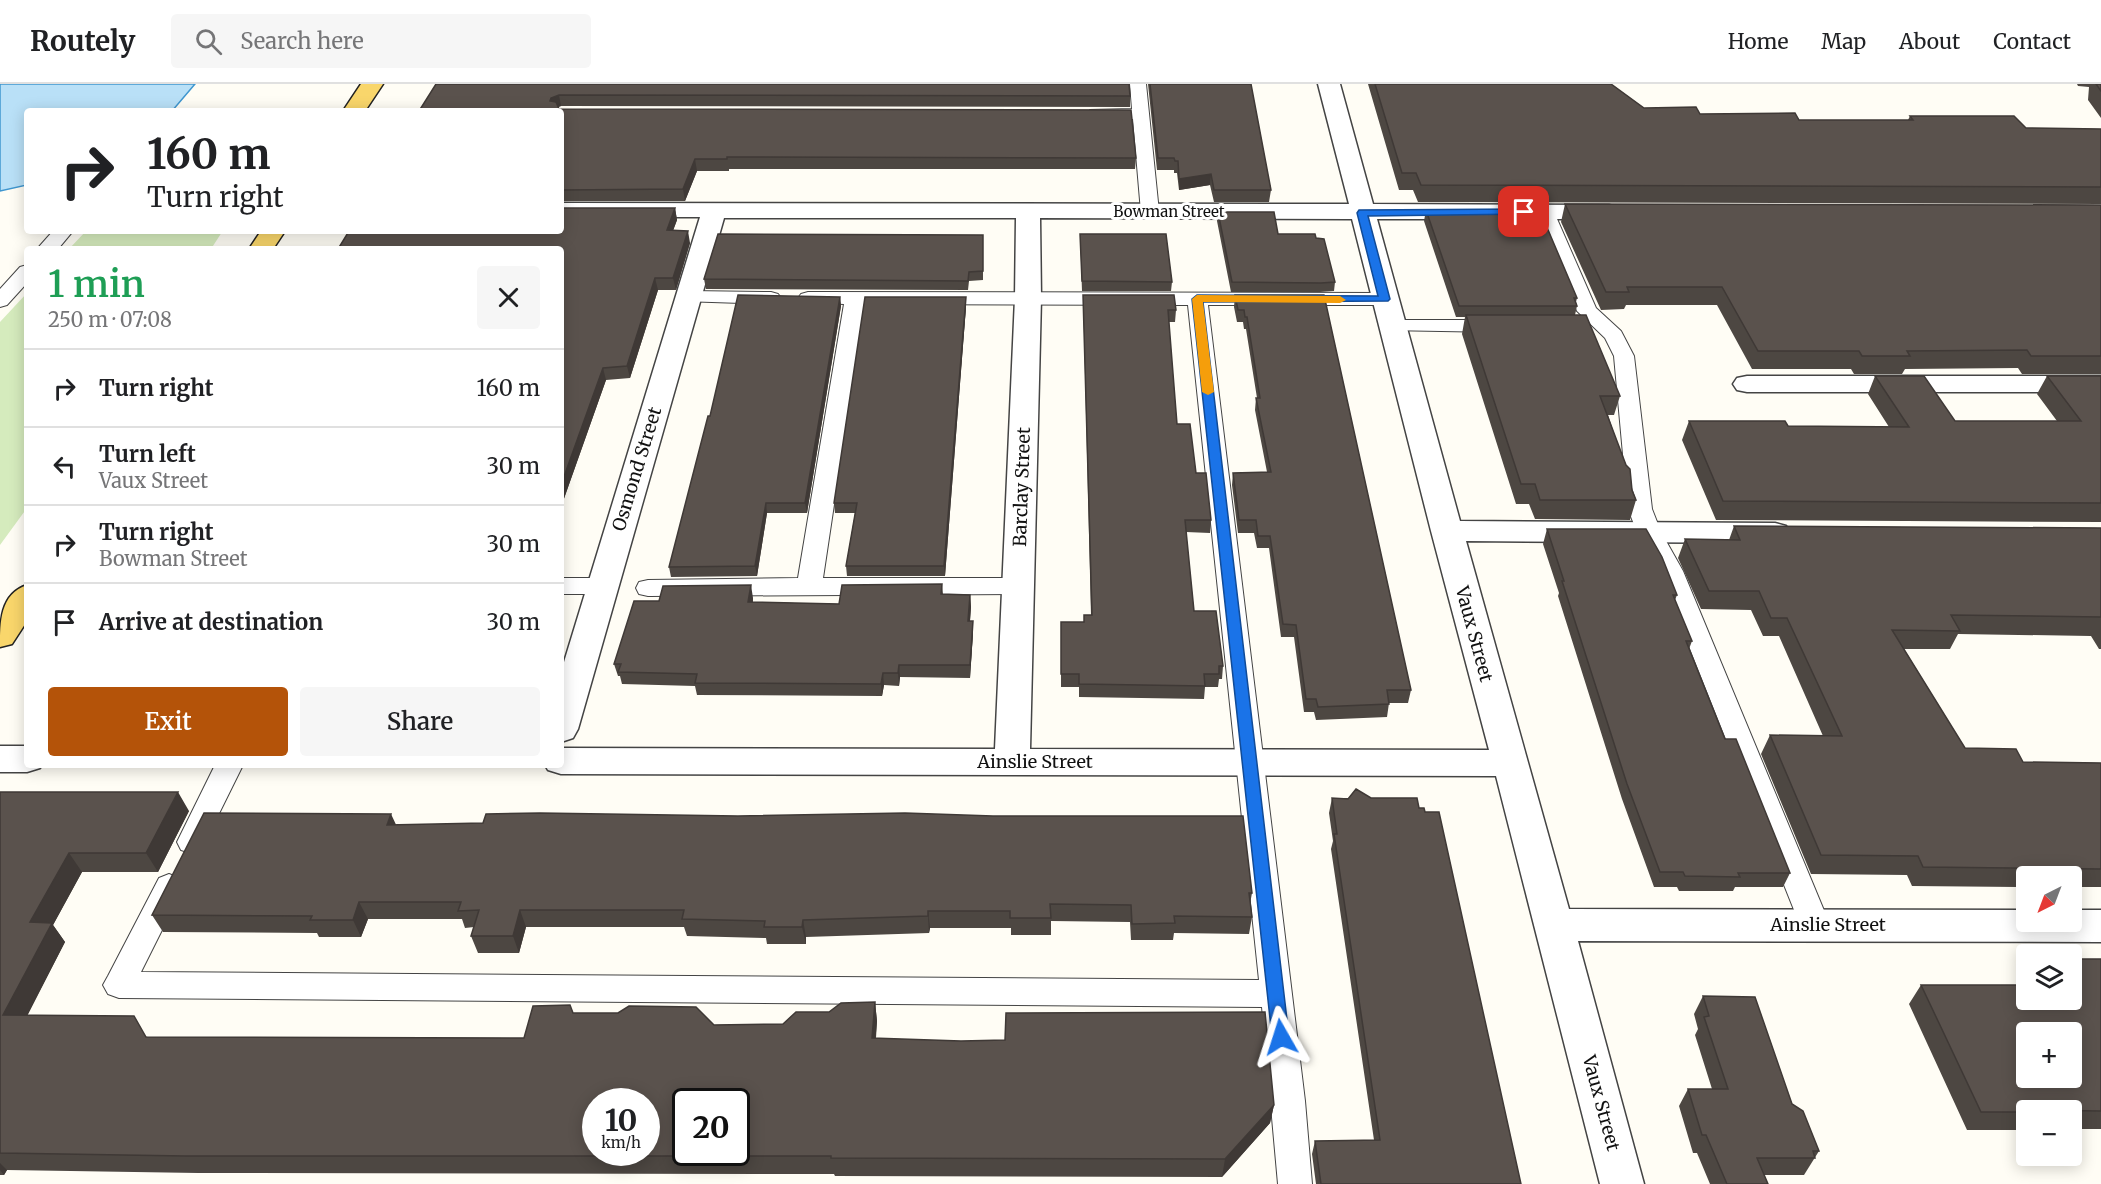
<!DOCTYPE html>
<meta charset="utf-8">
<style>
:root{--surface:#fff;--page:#f6f6f6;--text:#202124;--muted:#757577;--line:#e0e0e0;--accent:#b45309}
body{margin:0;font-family:Merriweather,serif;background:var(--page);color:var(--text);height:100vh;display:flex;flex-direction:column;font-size:22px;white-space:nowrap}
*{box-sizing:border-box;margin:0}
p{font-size:20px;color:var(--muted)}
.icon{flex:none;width:33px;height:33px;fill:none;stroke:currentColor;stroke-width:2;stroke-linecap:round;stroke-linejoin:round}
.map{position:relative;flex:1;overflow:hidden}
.details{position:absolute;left:24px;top:162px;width:540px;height:522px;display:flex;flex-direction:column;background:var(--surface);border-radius:6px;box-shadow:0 3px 15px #0003}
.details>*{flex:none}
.top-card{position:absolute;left:24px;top:24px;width:540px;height:126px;border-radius:6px;box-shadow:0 3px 15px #0003;background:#fff;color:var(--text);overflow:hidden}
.needle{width:39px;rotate:222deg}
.controls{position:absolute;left:2016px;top:782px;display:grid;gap:12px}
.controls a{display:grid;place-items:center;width:66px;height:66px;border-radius:6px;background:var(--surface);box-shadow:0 3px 15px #0003;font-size:30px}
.speed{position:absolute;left:582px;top:1004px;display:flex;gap:12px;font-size:30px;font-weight:700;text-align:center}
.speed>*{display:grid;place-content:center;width:78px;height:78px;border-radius:50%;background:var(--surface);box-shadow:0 3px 15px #0003;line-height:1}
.speed small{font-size:15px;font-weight:400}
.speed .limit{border:3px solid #111;border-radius:9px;background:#fff;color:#111}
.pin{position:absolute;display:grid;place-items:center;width:51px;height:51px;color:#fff;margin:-26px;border-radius:12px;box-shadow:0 3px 9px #0006}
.me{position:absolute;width:66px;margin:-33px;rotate:354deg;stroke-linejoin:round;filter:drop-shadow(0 0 4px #0008)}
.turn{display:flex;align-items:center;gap:21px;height:126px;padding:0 24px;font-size:27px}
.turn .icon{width:78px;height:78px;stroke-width:2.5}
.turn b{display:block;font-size:42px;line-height:51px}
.round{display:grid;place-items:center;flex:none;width:63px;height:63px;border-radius:6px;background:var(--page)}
.overview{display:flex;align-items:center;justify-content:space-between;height:102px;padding:0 24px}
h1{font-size:36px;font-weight:600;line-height:45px;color:#1e9e55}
.action{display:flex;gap:12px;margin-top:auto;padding:12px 24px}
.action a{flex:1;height:69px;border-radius:6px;background:var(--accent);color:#fff;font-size:24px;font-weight:600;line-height:69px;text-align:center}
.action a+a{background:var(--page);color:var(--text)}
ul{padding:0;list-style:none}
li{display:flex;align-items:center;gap:18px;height:78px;padding:0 24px;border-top:2px solid var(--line)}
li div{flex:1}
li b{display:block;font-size:22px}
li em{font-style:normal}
header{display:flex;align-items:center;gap:36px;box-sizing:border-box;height:84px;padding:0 30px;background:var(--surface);border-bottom:2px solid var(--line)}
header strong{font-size:28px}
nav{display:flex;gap:33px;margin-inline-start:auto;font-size:21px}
.search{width:420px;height:54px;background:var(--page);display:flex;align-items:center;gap:15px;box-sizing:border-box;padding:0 21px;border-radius:6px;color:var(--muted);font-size:22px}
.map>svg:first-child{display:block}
</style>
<header>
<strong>Routely</strong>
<div class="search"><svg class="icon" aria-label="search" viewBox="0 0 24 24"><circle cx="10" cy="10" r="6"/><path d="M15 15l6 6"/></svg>Search here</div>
<nav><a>Home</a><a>Map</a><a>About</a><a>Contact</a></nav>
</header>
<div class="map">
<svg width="2101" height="1100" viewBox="0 0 2101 1100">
<rect width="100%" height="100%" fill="#fffdf5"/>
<!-- green -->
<path fill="#d5ebbd" d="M86,147H211L222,148L211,165H69Z
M27,209V424L0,461V238Z"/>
<!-- water -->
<path fill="#b9e0f7" stroke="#3f96cf" stroke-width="1.5" d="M0,0H195L172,27H27V101L0,107Z"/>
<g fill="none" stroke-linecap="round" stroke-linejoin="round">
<!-- service casing -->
<g stroke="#444" stroke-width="2">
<path id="service" d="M1130,0H1146L1159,128L1157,132H1143L1141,128L1133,35L1090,34L1087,30L1090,26L1132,25Z
M1545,122L1552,124L1554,128L1596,224L1621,247L1634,272L1652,425L1661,448L1683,487L1830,841L1826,850L1815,853L1804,850L1800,841L1659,487L1637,448L1628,425L1614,272L1605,254L1577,227L1536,128L1538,124Z
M53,147H73L58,165H37Z
M27,181V199L7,221L0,223V205L20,183Z
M689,207L771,208L778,210L781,214L778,218L771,220L682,217L679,213L682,209Z
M808,208L1385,209L1392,211L1395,215L1392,219L1385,221H1208L1305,1017L1312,1100H1278L1262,923L119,914L108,910L103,901L108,892L159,794L169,790L179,794L184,802L141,888L1259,896L1188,221L864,220L823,494H1019L1028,496L1031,502L1028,508L1019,510L648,512L639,510L636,504L639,498L648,496L798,494L844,220L801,218L798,214L801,210Z
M1392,236H1497L1504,238L1507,242L1504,246L1497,248L1385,246L1382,242L1385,238Z
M561,494H602L611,496L614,502L611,508L602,510H561Z
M215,681H243L201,766L191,769L181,766L177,758Z"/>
</g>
<!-- minor casing -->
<g stroke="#444" stroke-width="3">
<path id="minor" d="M1318,0H1340L1373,120L1609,121L1618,123L1621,128L1618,133L1609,135H1377L1460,437L1775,439L1786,442L1790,449L1786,456L1775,459L1466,457L1569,825L2026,826V837H2072V826H2101V858L1578,857L1644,1100H1600L1496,692L561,690L548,686L545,681H561V664L995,665L1015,214L1016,134H724L578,645L573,654L561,658V588L700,133H561V119L1349,120ZM1040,134L1352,135L1431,447L1489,666L1030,665L1041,214Z
M1747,292H2101V308H1747L1737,306L1733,300L1737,294Z
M0,662H27V681H41L40,684L27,688H0Z"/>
</g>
<!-- primary casing -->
<g stroke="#222" stroke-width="3">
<path id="primary" d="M361,0H383L365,27H343Z
M261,147H285L273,165H249Z
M27,501V537L12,560L0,563C0,538 0,510 27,501Z"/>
</g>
<!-- service -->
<use href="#service" fill="#fff" fill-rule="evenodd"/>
<!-- minor -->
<use href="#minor" fill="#fff" fill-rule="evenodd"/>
<!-- primary -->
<use href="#primary" fill="#f9d66b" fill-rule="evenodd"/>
</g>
<!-- wall -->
<path fill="#4d4742" d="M436,0L1130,12V23L561,22L558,23L559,25L1136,74L1135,85H729V87H697L685,117H561V27Z
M1148,0H1251L1271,106L1269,118H1214L1210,101L1179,106L1177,89H1174V86H1157Z
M1368,0H1611L1644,24L1700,30L1799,36H1908L1910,32L2026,44L2101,45V120L1418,118L1413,106H1399Z
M2077,0H2101V34L2088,16L2089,3L2078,2Z
M1565,120L2101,121V290H2022L2018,284L1905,285L1902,290H1854L1851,285H1752L1717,221H1626L1624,225L1601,226L1561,138Z
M675,124L677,136L673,146L690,159L676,206H658L630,294L606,296L561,423V165Z
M1426,126L1577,214L1576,218L1577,222L1575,231L1620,312L1614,331H1608L1636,416L1630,436L1535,435L1529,420H1516L1462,250L1465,233H1456L1424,137Z
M1218,128L1278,150L1316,154L1335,198L1334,207L1320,208H1231L1217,137Z
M1080,150L1172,198L1171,207H1082Z
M983,160V196L969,197L968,206L706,205L704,195Z
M1083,211L1176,226L1175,238H1168L1177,340L1196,389L1211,436L1210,449L1186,448L1194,527L1223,582L1222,595H1219L1218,603H1205L1204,615L1079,613V603H1061V538H1084L1091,531Z
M1235,211H1324L1411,606L1408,619H1389L1387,633L1316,636L1314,628H1304L1294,553H1281L1269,464H1257L1254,449H1238L1232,401L1233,389L1267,388L1255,326L1256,314H1257L1246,245H1244L1243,238H1237L1234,223Z
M840,213L841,222L807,429H767L757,492L671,493L669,483L710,332Z
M966,213V223L945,492H847L846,482L855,429H835L834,419Z
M1875,292L1955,337H2057L2037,310L2047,292H2101V438L1716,436L1682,356L1689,337L1788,342L1889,343L1868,310Z
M1734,442L2101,444V565H2099L2091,552L1958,550L1950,565H1904L1965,664L2023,678L2101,679V803H2072V792H2026V803H2018L1912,802L1907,791L1811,790L1761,670L1770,651L1823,652L1779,552H1763L1751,526L1701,525L1678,474L1685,455L1729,456Z
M1547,445L1677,511L1675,516L1692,557L1689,565L1725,655L1790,789L1783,803H1735L1733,807H1679L1677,803H1654L1622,715L1558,512L1559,509L1543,460Z
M942,500L943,510L970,511L971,523L970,537H973V549L970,594L900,593L899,602L884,601L882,612L697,611L695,602L622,600L620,592H618L614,580L659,517L753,514V518L839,520Z
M0,708L189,727L158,788H82L53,841L65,858L27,931L148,953L524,954L573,929L714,941L783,940L829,928L875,918L877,937L876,954L1274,1021L1270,1039L1222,1093L835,1092L834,1090L198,1089L7,1086L4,1091H0Z
M1332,714H1371L1419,724L1521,1100H1316L1312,1070L1315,1057L1374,1056L1331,765L1333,757L1329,729Z
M396,741L1252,809L1250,820L1252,833L1249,850L1174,849L1173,856H1131L1130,838L1051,837V851H1011V844H930L929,849L806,853V860H767L766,854L687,852L684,843H526L519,869H478L471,852L474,843L465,844L462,835H368L361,853H319L317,849L163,848L152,831Z
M2101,875V1045H2072V1026H2026V1046H1967L1909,920L1921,901L2072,915Z
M1703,912L1792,1020L1819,1067L1804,1091H1764L1768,1100H1710L1697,1069H1693L1679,1022L1688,1005H1712L1695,951L1698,945L1694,930Z"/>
<!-- shaded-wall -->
<path fill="#3f3936" d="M559,11L561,22L553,25L550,17L551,14Z
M695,75L697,87L685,117L683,105Z
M1211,90L1210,101L1179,106V95Z
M675,124L677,136L669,158L667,146Z
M688,147L690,159L676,206L673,194Z
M655,194L658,206L630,294L627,282Z
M840,213L841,222L807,429L805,419Z
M966,213V223L945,492L944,482Z
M603,284L606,296L561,423V401Z
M766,419L767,429L757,492L755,482Z
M751,501L753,514L750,530L748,518Z
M970,511L971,523L969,549L968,537Z
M973,537V549L970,594V581Z
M899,581L900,593L899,602L898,589Z
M883,589L884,601L882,612L881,600Z
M178,708L189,727L158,788L146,769Z
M391,730L399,747L387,741Z
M69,769L82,788L53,841L65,858L18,950L3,931L30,838Z
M359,818L368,835L361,853L353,836Z
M520,826L526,843L519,869L513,852Z
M928,827L930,844L929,849L928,832Z
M803,836L806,853V860L802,843Z
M875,918L877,937L874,972L872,954Z
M1274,1021L1270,1039L1222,1093L1225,1075Z
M0,1079L7,1086L4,1091L0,1086Z"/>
<!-- building -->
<path fill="#5a524d" stroke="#3f3936" stroke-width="1.5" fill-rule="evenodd" d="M436,0H1129L1130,12L559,11L551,14L550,17L556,18L559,25L1131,26L1136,74L727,73V75H695L683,105L561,106V27H419Z
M1150,0H1251L1271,106H1214L1211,90L1179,95L1178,77H1175L1174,74H1158Z
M1375,0H1611L1644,24L1696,23L1700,30L1795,29L1799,36H1913L1910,32H2014L2026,44L2101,45V103L1421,101L1416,89H1402Z
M2096,0H2101V7Z
M1565,120L2101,121V272H2031L2027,266L1907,267L1910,272H1862L1859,267H1758L1722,203H1627L1629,208H1606Z
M561,124H675L667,146L688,147L673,194H655L627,282L603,284L561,401V165H338L349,147H561Z
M1426,126L1540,127L1577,214H1574L1577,222H1459Z
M1218,128H1274L1278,150H1315L1316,154L1324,155L1335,198L1321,199L1232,198Z
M718,150L983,151V187L969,188L968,197L704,195Z
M1080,150H1166L1172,198L1082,197Z
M738,211L840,213L805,419H766L755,482L669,483L708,332H710Z
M1083,211H1174L1176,226H1168L1177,340H1190L1196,389H1206L1211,436H1185L1194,527H1216L1223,582H1219V590H1204L1205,602L1079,600V590H1061V538H1084V531H1092Z
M1235,211H1324L1411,606H1387L1389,620L1318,623L1316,615H1306L1296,541L1283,540L1270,452H1258L1256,436H1239L1233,389L1271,388L1256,314H1260L1247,233H1245L1244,226H1238Z
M865,213H966L944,482H846L857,419H834Z
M1466,231H1586L1620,312H1600L1626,381L1630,385L1632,406L1636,416H1540L1535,400H1521Z
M1875,292H1924L1955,337H2081L2047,292H2101V419L1723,417L1689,337H1785L1788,342L1909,343Z
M1734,442L2101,444V533L1951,531L1960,547L1892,546L1965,664L2016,665L2023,678L2101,679V785L1923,783L1918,772L1821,771L1770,651L1842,652L1787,534H1771L1759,507H1709L1685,455L1740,456Z
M1547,445H1646L1662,473L1677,511H1673L1692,557H1686L1725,655H1736L1790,789H1738L1740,793L1685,792L1683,788H1660L1627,700L1562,497H1564Z
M942,500L941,510L970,511L968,537H973L970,581H899L898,589H883L881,600L695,599L697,590L618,588L621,580H614L634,517H659L663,502L751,501L748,518L839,520L842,501Z
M1356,705L1371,714H1417L1419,724H1424L1425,728H1439L1521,1100H1321L1315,1057L1380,1056L1334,750H1337L1332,714L1348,715Z
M0,708H178L146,769H69L30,838L52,839L3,931L134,932L146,953L524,954L533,922L570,921L573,929H618L629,922L696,923L714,941L783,940L796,928H829L841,919L875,918L872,954L961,957L1005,956L1006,929L1265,928L1274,1021L1225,1075L831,1074V1072H185L0,1069ZM596,1017H646V1068H596ZM686,1017H736V1068H686Z
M204,729L391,730L387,741L483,739L486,730L540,729L738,732L905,729L993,732H1243L1252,809H1249L1252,833L1174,832L1175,839L1132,840L1131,821L1050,820L1051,834H1010V827H928V832L803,836L802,843H764L765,837L682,835L684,826H520L513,852H471L479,826L458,827L461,818H359L353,836H310L312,832L152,831Z
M2072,875H2101V1027L2026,1026V1028H1981L1921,901H2026V915H2072ZM2026,948H2072V993H2026Z
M1703,912L1755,913L1792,1020L1803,1027L1819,1067H1813L1815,1074H1757L1768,1100H1727L1706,1051H1702L1688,1005H1728L1704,933L1709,932Z"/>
<!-- route -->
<path fill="#1a73e8" stroke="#114b97" stroke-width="1.5" d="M1524,125L1528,126V130L1368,132L1390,215L1388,217L1203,218L1289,953L1287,958L1281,960L1275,958L1272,953L1192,215L1197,211L1378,212L1357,129L1359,126Z"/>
<!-- slow -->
<path fill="#f59e0b" d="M1197,211L1340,212L1346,216L1340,219L1203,218L1214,308L1208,311L1202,308L1192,215Z"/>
<g text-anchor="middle" stroke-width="6" stroke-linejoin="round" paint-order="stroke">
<!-- far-street labels -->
<g font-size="15" fill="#111" stroke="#fff">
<text x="1169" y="133">Bowman Street</text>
</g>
<!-- street labels -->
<g font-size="18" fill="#111" stroke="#fff">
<text transform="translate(637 385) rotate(-73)" y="6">Osmond Street</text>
<text transform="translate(1022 403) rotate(-88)" y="6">Barclay Street</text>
<text transform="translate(1474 550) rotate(75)" y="6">Vaux Street</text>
<text x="1035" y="684">Ainslie Street</text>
<text x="1828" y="847">Ainslie Street</text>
<text transform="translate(1601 1019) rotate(75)" y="6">Vaux Street</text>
</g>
</g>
</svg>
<div class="controls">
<a><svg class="needle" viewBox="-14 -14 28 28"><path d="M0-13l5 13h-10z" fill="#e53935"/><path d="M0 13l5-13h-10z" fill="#757577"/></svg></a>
<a><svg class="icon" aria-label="layers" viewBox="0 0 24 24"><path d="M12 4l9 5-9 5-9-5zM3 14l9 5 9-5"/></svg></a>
<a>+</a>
<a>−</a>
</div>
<div class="speed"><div>10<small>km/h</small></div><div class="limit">20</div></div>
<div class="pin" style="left:1524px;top:128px;background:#d93025"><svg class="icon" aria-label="arrive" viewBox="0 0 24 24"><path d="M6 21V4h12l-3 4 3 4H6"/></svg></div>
<svg class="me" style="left:1281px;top:953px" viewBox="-20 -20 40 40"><path d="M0-17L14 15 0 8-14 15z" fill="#1a73e8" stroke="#fff" stroke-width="4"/></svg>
<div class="top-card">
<div class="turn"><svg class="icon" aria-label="right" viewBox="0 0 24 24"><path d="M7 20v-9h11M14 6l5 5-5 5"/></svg><div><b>160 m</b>Turn right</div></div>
</div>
<section class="details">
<div class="overview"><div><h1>1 min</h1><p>250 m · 07:08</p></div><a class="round"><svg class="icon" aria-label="close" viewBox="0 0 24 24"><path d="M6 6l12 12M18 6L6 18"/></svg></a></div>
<ul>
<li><svg class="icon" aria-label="right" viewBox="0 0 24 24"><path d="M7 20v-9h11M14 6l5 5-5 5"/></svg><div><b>Turn right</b></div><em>160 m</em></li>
<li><svg class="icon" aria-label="left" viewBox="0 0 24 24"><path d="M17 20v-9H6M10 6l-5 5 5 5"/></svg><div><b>Turn left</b><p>Vaux Street</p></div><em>30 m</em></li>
<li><svg class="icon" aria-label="right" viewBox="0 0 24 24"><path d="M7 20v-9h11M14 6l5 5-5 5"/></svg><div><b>Turn right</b><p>Bowman Street</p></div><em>30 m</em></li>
<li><svg class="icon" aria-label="arrive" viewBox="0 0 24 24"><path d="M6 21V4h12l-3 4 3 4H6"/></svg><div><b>Arrive at destination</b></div><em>30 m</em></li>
</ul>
<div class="action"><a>Exit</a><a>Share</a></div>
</section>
</div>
